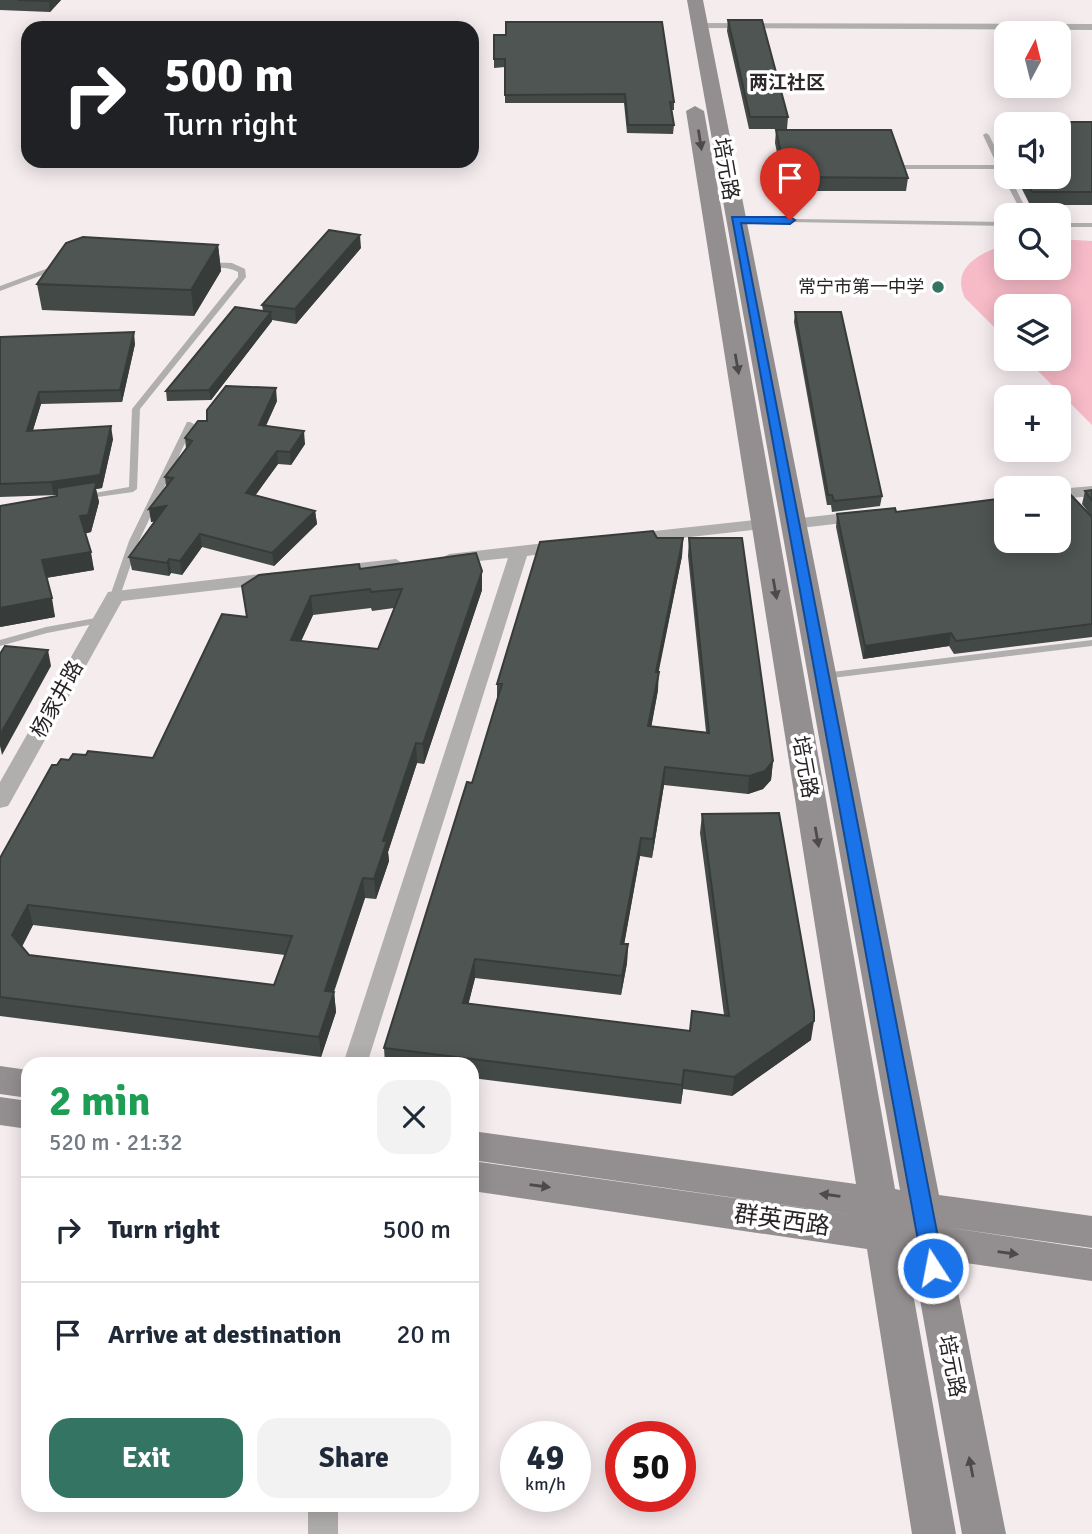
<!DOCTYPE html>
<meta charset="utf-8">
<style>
:root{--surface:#fff;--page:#f2f2f3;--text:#1f2937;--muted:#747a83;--line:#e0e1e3;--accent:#347462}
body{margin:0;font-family:Signika,"Noto Sans SC",sans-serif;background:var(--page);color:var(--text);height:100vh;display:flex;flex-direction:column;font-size:26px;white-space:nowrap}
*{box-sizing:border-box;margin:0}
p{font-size:23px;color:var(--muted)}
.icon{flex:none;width:38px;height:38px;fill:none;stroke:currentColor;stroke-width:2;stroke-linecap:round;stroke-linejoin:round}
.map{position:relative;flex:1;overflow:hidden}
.sheet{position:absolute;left:21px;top:1057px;width:458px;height:455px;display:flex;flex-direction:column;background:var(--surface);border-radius:21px;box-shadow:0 4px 18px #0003}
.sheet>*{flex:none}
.banner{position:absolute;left:21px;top:21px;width:458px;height:147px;border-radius:21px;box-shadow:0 4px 18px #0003;background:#202124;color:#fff;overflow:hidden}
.needle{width:46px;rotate:7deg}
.controls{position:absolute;left:994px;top:21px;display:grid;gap:14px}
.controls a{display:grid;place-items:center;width:77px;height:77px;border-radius:14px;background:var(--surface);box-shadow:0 4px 18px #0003;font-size:35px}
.speed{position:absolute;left:500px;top:1421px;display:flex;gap:14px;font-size:35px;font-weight:700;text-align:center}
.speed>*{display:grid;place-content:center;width:91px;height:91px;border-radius:50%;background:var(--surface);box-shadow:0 4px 18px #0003;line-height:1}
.speed small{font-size:18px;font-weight:400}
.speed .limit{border:10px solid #d22;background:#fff;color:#111}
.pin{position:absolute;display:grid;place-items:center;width:60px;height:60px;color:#fff;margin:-72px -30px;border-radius:50% 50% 50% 0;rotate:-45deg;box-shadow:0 0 7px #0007}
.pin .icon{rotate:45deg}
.me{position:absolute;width:77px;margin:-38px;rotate:349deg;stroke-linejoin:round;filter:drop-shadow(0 0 5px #0008)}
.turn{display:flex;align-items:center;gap:24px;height:147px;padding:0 28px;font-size:32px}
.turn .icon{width:91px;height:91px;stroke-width:2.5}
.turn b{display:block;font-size:49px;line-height:60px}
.round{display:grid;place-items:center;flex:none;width:74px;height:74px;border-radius:21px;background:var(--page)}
.head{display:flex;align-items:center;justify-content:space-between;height:119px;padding:0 28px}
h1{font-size:42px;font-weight:800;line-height:52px;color:#1e9e55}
.primary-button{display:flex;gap:14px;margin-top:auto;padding:14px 28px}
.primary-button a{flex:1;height:80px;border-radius:21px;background:var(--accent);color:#fff;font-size:28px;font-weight:800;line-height:80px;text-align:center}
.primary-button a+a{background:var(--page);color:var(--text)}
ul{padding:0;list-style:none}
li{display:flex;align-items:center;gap:21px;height:105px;padding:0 28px;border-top:2px solid var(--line)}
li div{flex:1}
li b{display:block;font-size:26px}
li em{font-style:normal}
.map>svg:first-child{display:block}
</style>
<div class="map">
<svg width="1092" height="1534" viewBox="0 0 1092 1534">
<rect width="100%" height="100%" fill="#f5ecee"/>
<!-- green -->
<path fill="#f7bac7" d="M1059,239L1092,241V425L1026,359H1059V306H1006V339L965,298C950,267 981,252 1006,245V268H1059Z"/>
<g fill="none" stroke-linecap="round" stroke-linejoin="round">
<!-- service -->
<path fill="#b1aeae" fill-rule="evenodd" d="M986,133L989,135L1005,167L1006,177H1010L1029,215H1023L999,169H905L902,167L905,165H997L983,135Z
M735,218L1006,222V226L733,221V219Z
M1059,223H1092V227H1059Z
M204,262L232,263L245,269L246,277L140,409L137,489L133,492L83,499V495L129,487L132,409L238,277V272C226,265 215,270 203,264Z
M54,266L61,268L0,291V286Z
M187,422H190L194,424L139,541L120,596L118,598H112L110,596L129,541Z
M101,617L104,618L106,620L104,622L47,633L0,646V640L46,627Z
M1092,640V646L824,679L819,676L824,673Z"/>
<!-- minor -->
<path fill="#b1aeae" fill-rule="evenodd" d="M696,23L1092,24V30L700,28L694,25Z
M1092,486V496L1059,499V489Z
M863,511L869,512L872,516L869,520L792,529L783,524L792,519Z
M764,519L770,520L773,524L770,528L627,544L618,539L627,534Z
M563,541L572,546L569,550L527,556L367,1064H343L508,558L449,564L440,559L449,554Z
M396,559L405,565L402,569L331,578L322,572L331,566Z
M278,572L285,574L287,578L285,582L122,601L11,801L8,806L0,808V782L108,592Z
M308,1505H338V1534H308Z"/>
<!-- secondary -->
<path fill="#938e8f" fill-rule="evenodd" d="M687,0H703L939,1195L1092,1216V1248L945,1227L1092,1249V1281L952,1261L1006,1534H962L912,1255L906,1254L956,1534H912L867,1249L472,1191V1161L862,1216L472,1160V1131L856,1184L686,111L695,106L704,111L895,1189L900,1190Z
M0,1066L28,1070V1098L0,1094Z
M0,1097L28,1101V1129L0,1125Z"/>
</g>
<!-- wall -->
<path fill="#434947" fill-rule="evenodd" d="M0,0H61L50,12L0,10Z
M728,20L788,117L787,129H749L727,31Z
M494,35L674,102V110H672L674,125L673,134L627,133L624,103H505V67L494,68Z
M998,122H1092V205H1030L1016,177H1059L1006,124V157L996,135Z
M776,130L908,178L906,191H785L775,143Z
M218,245L221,271L194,316L42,310L37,284Z
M361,248L296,324L272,320V321L211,400L167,401L166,391L263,311L262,305Z
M795,312L882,496L880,506L832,512L831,505H827L794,322Z
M0,337L135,344L122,402L41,404L33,430L113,439L102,488L96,489L99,502L91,532L85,533L94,570L46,578L55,617L0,627L57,496V495L0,497Z
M277,401L266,426L305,444L291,465L278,464L255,495L315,511L317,524L274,566L202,547L182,575L171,573L169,576L132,570L129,557L155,521L151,522L166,486L165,477L186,449L185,438L207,421Z
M1085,491L1092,501V517L1082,504Z
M896,512L1092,517V637L954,654L949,646L863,659L836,527L837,514Z
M683,538L682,556L658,672V690L651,727L706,732L688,556L689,538L773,761L771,780L763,789L748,794L664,785L652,858L640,856L624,944H628L627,963L621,995L475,978L468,1004L690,1031L724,1015L700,833L702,814L811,1040L732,1096L683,1089L681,1104L472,1078V1064H385L384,1048L472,783L497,701V684Z
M360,569L482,590L424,764L417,763L388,852L389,861L376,899L365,898L334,992L336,1012L321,1057L0,1016V858L57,765L69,760L86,755L153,758L247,617L242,586ZM371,608L372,611L394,608L378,649L301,641L313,615ZM33,925L285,955L274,985L29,955L22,947Z"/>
<!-- shaded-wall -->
<path fill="#373c3a" d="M50,0H61L50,12L49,1Z
M360,235L361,248L296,324L295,309Z
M218,245L221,271L194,316L191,290Z
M271,312L272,321L211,400L209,390Z
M134,332L135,344L122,402L120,390Z
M276,388L277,401L260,438L259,425Z
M39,392L41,404L29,443L27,431Z
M111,426L113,439L102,488L96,489L99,502L91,532L84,534L80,516L94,489L54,495L51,482Z
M304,431L305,444L291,465L290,452Z
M277,451L278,464L248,506L246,493Z
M166,506L168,519L151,522L149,509Z
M315,511L317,524L274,566L272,553Z
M200,534L202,547L182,575L180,561Z
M683,538L682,556L655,690L656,672Z
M91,552L94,570L45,578L42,560Z
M169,559L171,573L169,576L167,563Z
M482,571V590L424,764L423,744Z
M311,596L313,615L293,659L291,640Z
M52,598L55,617L0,627V608Z
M951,633L949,646L863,659L865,646Z
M48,650L51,666L2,755L0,746V735Z
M659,672L658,690L648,745V726Z
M416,743L417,763L388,852L389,861L376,899L374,879L383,841Z
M773,761L771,780L763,789L748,794L749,776Z
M665,767L664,785L652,858L653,839Z
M641,838L640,856L621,962V944Z
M363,878L365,898L327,1011L325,991Z
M28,905L33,925L17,955L12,935Z
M628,944L627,963L621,995L622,976Z
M475,959V978L464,1022L463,1003Z
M334,992L336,1012L321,1057L319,1037Z
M814,1021L811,1040L732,1096L734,1077Z
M684,1070L683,1089L681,1104L682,1085Z"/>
<!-- building -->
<path fill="#4e5553" stroke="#373c3a" stroke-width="2" fill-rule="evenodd" d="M18,0H50L49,1Z
M728,20H762L788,117H750Z
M506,22H662L674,102H670L674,125H628L625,94L505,95V59H494V35H506Z
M998,122H1092V192H1032L1025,177H1059V124H1006V140Z
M776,130H891L908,178L786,177Z
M329,230L360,235L295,309L262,305Z
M83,237L218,245L191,290L37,284L66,243Z
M235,307L271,312L209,390L166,391Z
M795,312H841L882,496L834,501L832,495H828Z
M134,332L120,390L39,392L27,431L111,426L100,475L51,482L0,484V337Z
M226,386L276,388L259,425L304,431L290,452L277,451L246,493L315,511L272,553L200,534L180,561L169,559L167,563L129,557L166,506L149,509L173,478L165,477L192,441L185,438L198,421H207V410Z
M95,482L96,484L88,515L80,516L91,552L42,560L52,598L0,608V506L57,496V488Z
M1092,490V501L1085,491Z
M1067,491L1092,517V624L956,641L951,633L865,646L837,514L895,508L896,512L1006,498V541H1059V492Z
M653,531L657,538H683L656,672H659L648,726L709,733L689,538H742L773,761L765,771L749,776L665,767L653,839L641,838L621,944H628L622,976L475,959L463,1003L690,1031L692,1011L729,1016L702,814L779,813L814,1011V1021L734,1077L684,1070L682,1085L384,1048L467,782L472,783L502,684H497L540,542Z
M476,553L482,571L423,744L416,743L383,841H387L374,879L363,878L325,991L334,992L319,1037L0,997V858L52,765H57L61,759L69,760L73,754L86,755L88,751L153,758L222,614L247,617L242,586L259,575L359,564L360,569ZM370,589L371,592L402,589L378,649L291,640L311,596ZM28,905L292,936L274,985L29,955L12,935Z
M5,646L48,650L0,735V654Z"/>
<!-- one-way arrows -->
<defs><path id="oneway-solid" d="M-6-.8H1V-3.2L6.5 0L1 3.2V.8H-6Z" transform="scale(1.75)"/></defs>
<g fill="#4e4a4b">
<use href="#oneway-solid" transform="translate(700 140) rotate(81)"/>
<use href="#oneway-solid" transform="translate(737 364) rotate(80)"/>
<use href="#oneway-solid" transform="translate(775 589) rotate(80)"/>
<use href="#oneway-solid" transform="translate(817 837) rotate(80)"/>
<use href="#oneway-solid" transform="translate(540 1186) rotate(8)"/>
<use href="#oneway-solid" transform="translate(830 1195) rotate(-172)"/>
<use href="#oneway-solid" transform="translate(1008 1253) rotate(8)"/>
<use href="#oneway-solid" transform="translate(971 1467) rotate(-101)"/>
</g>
<!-- route -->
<path fill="#1a73e8" stroke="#114b97" stroke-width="2" d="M732,217H790L795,220L790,224L741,223L944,1268L941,1274L933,1277L926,1274L923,1268Z"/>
<!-- markers -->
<circle fill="#347462" stroke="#fff" stroke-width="2.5" cx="938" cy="287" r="7"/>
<g text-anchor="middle" stroke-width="7" stroke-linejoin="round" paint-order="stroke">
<!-- far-poi labels -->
<g font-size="18" fill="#292526" stroke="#fff" text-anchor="end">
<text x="924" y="293">常宁市第一中学</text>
</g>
<!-- far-neighbourhood labels -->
<g font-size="19" font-weight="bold" fill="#2f2829" stroke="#fff">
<text x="787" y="89">两江社区</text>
</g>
<!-- street labels -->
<g font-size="21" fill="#292526" stroke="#fff">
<text transform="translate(726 169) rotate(80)" y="7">培元路</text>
<text transform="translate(57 699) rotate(-61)" y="7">杨家井路</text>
<text transform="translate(805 767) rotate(80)" y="7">培元路</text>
<text transform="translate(952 1366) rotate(79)" y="7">培元路</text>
</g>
<!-- near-street labels -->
<g font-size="24" fill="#292526" stroke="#fff">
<text transform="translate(782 1220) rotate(8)" y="8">群英西路</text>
</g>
</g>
</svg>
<div class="controls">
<a><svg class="needle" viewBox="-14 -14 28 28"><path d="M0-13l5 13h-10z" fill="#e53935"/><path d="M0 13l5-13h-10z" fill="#747a83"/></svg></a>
<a><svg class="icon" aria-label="sound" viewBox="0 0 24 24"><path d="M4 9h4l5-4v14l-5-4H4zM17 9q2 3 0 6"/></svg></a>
<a><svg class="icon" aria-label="search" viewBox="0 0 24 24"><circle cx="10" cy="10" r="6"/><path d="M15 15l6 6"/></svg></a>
<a><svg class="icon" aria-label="layers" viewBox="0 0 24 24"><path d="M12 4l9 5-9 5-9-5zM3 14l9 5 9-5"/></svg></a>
<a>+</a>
<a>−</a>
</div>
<div class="speed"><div>49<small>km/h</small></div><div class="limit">50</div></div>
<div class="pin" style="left:790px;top:220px;background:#d93025"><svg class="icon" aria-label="arrive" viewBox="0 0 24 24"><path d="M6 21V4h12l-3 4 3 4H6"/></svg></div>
<svg class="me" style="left:933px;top:1268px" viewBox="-20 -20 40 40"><circle r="17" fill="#1a73e8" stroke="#fff" stroke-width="3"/><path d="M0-11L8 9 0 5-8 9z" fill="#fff"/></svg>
<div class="banner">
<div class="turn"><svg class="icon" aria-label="right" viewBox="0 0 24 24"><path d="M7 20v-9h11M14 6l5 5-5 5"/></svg><div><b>500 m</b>Turn right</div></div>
</div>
<section class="sheet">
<div class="head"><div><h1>2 min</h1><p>520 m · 21:32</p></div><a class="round"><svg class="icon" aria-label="close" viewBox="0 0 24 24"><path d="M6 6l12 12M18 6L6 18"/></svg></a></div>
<ul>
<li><svg class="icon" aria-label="right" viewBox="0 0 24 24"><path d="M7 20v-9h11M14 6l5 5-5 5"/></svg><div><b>Turn right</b></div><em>500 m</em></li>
<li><svg class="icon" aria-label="arrive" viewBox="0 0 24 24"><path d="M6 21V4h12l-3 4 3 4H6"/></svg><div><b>Arrive at destination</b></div><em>20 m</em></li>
</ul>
<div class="primary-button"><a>Exit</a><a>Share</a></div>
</section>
</div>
